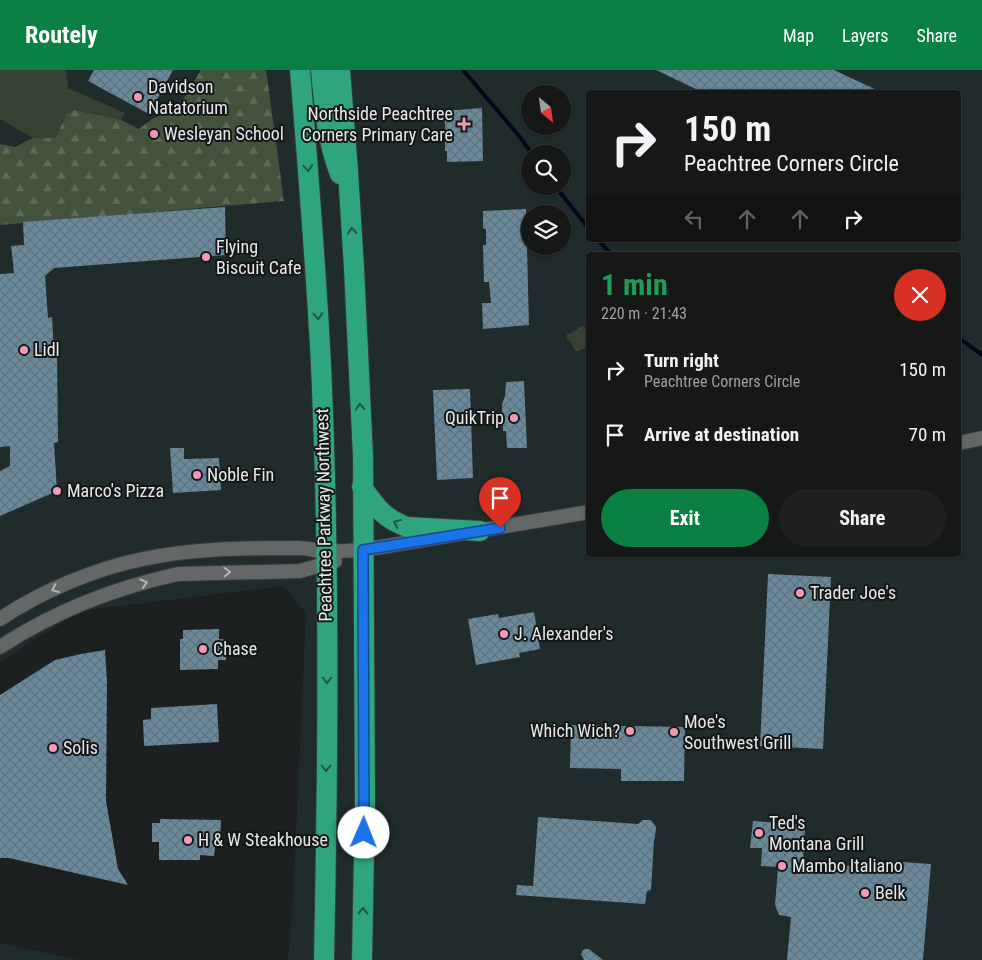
<!DOCTYPE html>
<meta charset="utf-8">
<style>
:root{--surface:#161818;--page:#1f2121;--text:#f1f3f6;--muted:#9ea0a2;--line:#353737;--accent:#0b8043}
body{margin:0;font-family:"Roboto Condensed",sans-serif;background:var(--page);color:var(--text);height:100vh;display:flex;flex-direction:column;font-size:19px;white-space:nowrap}
*{box-sizing:border-box;margin:0}
p{font-size:16px;color:var(--muted)}
.icon{flex:none;width:28px;height:28px;fill:none;stroke:currentColor;stroke-width:2;stroke-linecap:round;stroke-linejoin:round}
.map{position:relative;flex:1;overflow:hidden}
.panel{position:absolute;left:586px;top:182px;width:375px;height:305px;display:flex;flex-direction:column;background:var(--surface);border-radius:5px;box-shadow:0 1px 4px #0004,0 0 0 1px var(--line)}
.panel>*{flex:none}
.hud{position:absolute;left:586px;top:20px;width:375px;height:152px;border-radius:5px;box-shadow:0 1px 4px #0004,0 0 0 1px var(--line);background:#161818;color:var(--text);overflow:hidden}
.needle{width:32px;rotate:151deg}
.tools{position:absolute;left:521px;top:15px;display:grid;gap:10px}
.tools a{display:grid;place-items:center;width:50px;height:50px;border-radius:50%;background:var(--surface);box-shadow:0 1px 4px #0004,0 0 0 1px var(--line);font-size:25px}
.pin{position:absolute;display:grid;place-items:center;width:42px;height:42px;color:#fff;margin:-51px -21px;border-radius:50% 50% 50% 0;rotate:-45deg;box-shadow:0 0 5px #0007}
.pin .icon{rotate:45deg}
.me{position:absolute;width:55px;margin:-28px;rotate:1deg;stroke-linejoin:round;filter:drop-shadow(0 0 4px #0008)}
.turn{display:flex;align-items:center;gap:18px;height:105px;padding:0 15px;font-size:22px}
.turn .icon{width:65px;height:65px;stroke-width:2.5}
.turn b{display:block;font-size:35px;line-height:42px}
.lanes{display:flex;align-items:center;height:48px;padding:0 15px;background:#0003;justify-content:center;gap:25px;direction:ltr}
.lanes .off{opacity:.35}
.round{display:grid;place-items:center;flex:none;width:52px;height:52px;border-radius:26px;background:var(--page)}
.head{display:flex;align-items:center;justify-content:space-between;height:85px;padding:0 15px}
h1{font-size:30px;font-weight:700;line-height:38px;color:#1e9e55}
.cta{display:flex;gap:10px;margin-top:auto;padding:10px 15px}
.cta a{flex:1;height:58px;border-radius:30px;background:var(--accent);color:#fff;font-size:20px;font-weight:700;line-height:58px;text-align:center}
.cta a+a{background:var(--page);color:var(--text)}
ul{padding:0;list-style:none}
li{display:flex;align-items:center;gap:15px;height:65px;padding:0 15px}
li div{flex:1}
li b{display:block;font-size:19px}
li em{font-style:normal}
header{display:flex;align-items:center;gap:30px;box-sizing:border-box;height:70px;padding:0 25px;background:var(--accent);color:#fff}
header strong{font-size:24px}
nav{display:flex;gap:28px;margin-inline-start:auto;font-size:18px}
.map>svg:first-child{display:block}
</style>
<header>
<strong>Routely</strong>
<nav><a>Map</a><a>Layers</a><a>Share</a></nav>
</header>
<div class="map">
<svg width="982" height="890" viewBox="0 0 982 890">
<defs>
<pattern id="forest-firs" width="22" height="20" patternUnits="userSpaceOnUse" patternTransform="scale(1.25)"><rect width="22" height="20" fill="#43533b"/><path d="M5 1l3.5 6h-7zM16 11l3.5 6h-7z" fill="#5e6c57"/></pattern>
<pattern id="park-tufts" width="24" height="20" patternUnits="userSpaceOnUse" patternTransform="scale(1.25)"><rect width="24" height="20" fill="#384233"/><path d="M3 7l-1-3M5 7V3M7 7l1-3M15 17l-1-3M17 17v-4M19 17l1-3" fill="none" stroke="#555d51"/></pattern>
<pattern id="building-cross-hatch" width="8" height="8" patternUnits="userSpaceOnUse" patternTransform="scale(1.25)"><rect width="8" height="8" fill="#6a899a"/><path d="M0 0l8 8M0 8l8-8" fill="none" stroke="#5d727d"/></pattern>
</defs>
<rect width="100%" height="100%" fill="#1d2020"/>
<!-- built -->
<path fill="#202b2b" fill-rule="evenodd" d="M0,0H302L315,117L311,0H982V890H288L293,829L306,542L282,516L80,541L0,592ZM589,22H959V170H589ZM530,24H562V56H530ZM530,84H562V116H530ZM530,144H562V176H530ZM589,185H959V485H589Z
M0,873L79,890H0Z"/>
<!-- forest -->
<path fill="url(#forest-firs)" d="M201,0H266L284,131L0,155V74L15,77L33,68H55L67,43L75,40L121,50L139,59L152,49L177,39Z"/>
<!-- park -->
<path fill="url(#park-tufts)" d="M582,256L589,260C589,271 589,278 577,281C572,278 573,272 567,269V264L572,263Z"/>
<!-- pitch -->
<path fill="#384233" d="M0,0H66L68,18L125,43L121,50L75,40L67,43L55,68H33L0,49Z"/>
<g fill="none" stroke-linecap="round" stroke-linejoin="round">
<!-- stream -->
<path stroke="#02071a" stroke-width="4" d="M463,0L520,67L532,84
M555,116L589,159
M598,170L612,185
M959,268L982,285"/>
</g>
<!-- building -->
<path fill="url(#building-cross-hatch)" d="M94,0H173L149,44L88,11Z
M656,0H834L881,22H702Z
M482,38L483,91L447,92V81H445V67H446L444,41Z
M225,137L226,185L54,198L45,206L48,248L52,247L54,282L57,281L58,372L54,373L57,421L0,446V401L10,396V376L0,377V204L14,203L11,176L24,175L23,152Z
M526,139L529,255L483,259L482,233H491L489,212H484L483,175H486V159L483,158V141Z
M524,311L527,378H507L506,361H503L502,334L505,326L506,312Z
M470,319L473,408L437,410L433,320Z
M170,378H184V389L219,388L221,420L173,423Z
M768,504L831,507L823,679L760,676Z
M534,542L540,579L519,583L520,587L476,595L468,549L498,544L499,548Z
M219,559V569H226V590H218V599L180,600V569H183V560Z
M105,580L107,612L106,731L118,799L128,815L9,788H0V625L55,590L81,584Z
M217,634L219,672L144,676L143,650L151,649V638Z
M571,655L685,657L684,711H621V699L570,698Z
M538,747L638,754L643,750H651L656,757L655,767L654,770L651,820L647,821L645,834L516,825L517,815L533,816Z
M160,749L221,750L220,768H223V777H215L214,786L200,785V790H159V772H152V753H160Z
M753,751L805,755L803,792L888,799L889,791L931,794L923,890H787L791,847L779,845L775,835L778,797L761,796L762,778H750Z
M586,879H589L603,890H584L581,884L583,880Z"/>
<g fill="none" stroke-linecap="round" stroke-linejoin="round">
<!-- minor casing -->
<g stroke="#383b3b" stroke-width="16">
<path id="minor" d="M959,373L982,368
M0,549C42,521 94,499 143,489C194,478 247,478 299,478C308,478 316,481 325,481C338,482 351,480 363,480L589,442
M0,577C55,541 114,518 178,504L300,501L335,491"/>
</g>
<!-- highway casing -->
<g stroke="#383b3b" stroke-width="22">
<path id="highway" d="M300,0C308,98 316,196 321,295C330,493 328,692 324,890
M321,0C324,35 327,71 340,104
M340,0L348,101L354,198L363,386L365,729L362,890
M362,417C376,437 383,448 407,457L480,461"/>
</g>
<!-- minor -->
<use href="#minor" stroke="#636767" stroke-width="14"/>
<!-- highway -->
<use href="#highway" stroke="#2ea57f" stroke-width="20"/>
</g>
<!-- one-way arrows -->
<defs><path id="oneway-chevron" d="M-2-3.5L2.5 0L-2 3.5" fill="none" stroke-width="1.6" stroke-linecap="round" stroke-linejoin="round" transform="scale(1.25)"/></defs>
<g stroke="#205746">
<use href="#oneway-chevron" transform="translate(308 98) rotate(85)"/>
<use href="#oneway-chevron" transform="translate(352 161) rotate(-94)"/>
<use href="#oneway-chevron" transform="translate(318 246) rotate(87)"/>
<use href="#oneway-chevron" transform="translate(360 337) rotate(-93)"/>
<use href="#oneway-chevron" transform="translate(397 453) rotate(-155)"/>
<use href="#oneway-chevron" transform="translate(327 610) rotate(90)"/>
<use href="#oneway-chevron" transform="translate(326 698) rotate(91)"/>
<use href="#oneway-chevron" transform="translate(363 841) rotate(-89)"/>
</g>
<g stroke="#b2b5b5">
<use href="#oneway-chevron" transform="translate(227 502) rotate(-2)"/>
<use href="#oneway-chevron" transform="translate(144 513) rotate(-17)"/>
<use href="#oneway-chevron" transform="translate(55 519) rotate(156)"/>
</g>
<g fill="none" stroke-linecap="round" stroke-linejoin="round">
<!-- route casing -->
<g stroke="#114b97" stroke-width="12">
<path id="route" d="M364,763L363,480L500,458"/>
</g>
<!-- route -->
<use href="#route" stroke="#1a73e8" stroke-width="9"/>
</g>
<!-- markers -->
<g fill="#f09ab5" stroke="#141717" stroke-width="2">
<circle cx="138" cy="27" r="5"/>
<path d="M461.5 46.5h5v5h5v5h-5v5h-5v-5h-5v-5h5z"/>
<circle cx="154" cy="64" r="5"/>
<circle cx="206" cy="187" r="5"/>
<circle cx="24" cy="280" r="5"/>
<circle cx="514" cy="348" r="5"/>
<circle cx="197" cy="405" r="5"/>
<circle cx="57" cy="421" r="5"/>
<circle cx="800" cy="523" r="5"/>
<circle cx="504" cy="564" r="5"/>
<circle cx="203" cy="579" r="5"/>
<circle cx="630" cy="661" r="5"/>
<circle cx="674" cy="662" r="5"/>
<circle cx="53" cy="678" r="5"/>
<circle cx="759" cy="763" r="5"/>
<circle cx="188" cy="770" r="5"/>
<circle cx="782" cy="796" r="5"/>
<circle cx="865" cy="823" r="5"/>
</g>
<g text-anchor="middle" stroke-width="4" stroke-linejoin="round" paint-order="stroke">
<!-- poi labels -->
<g font-size="18" fill="#e7e9e9" stroke="#141717" text-anchor="start">
<text x="148" y="23">Davidson<tspan x="148" dy="21">Natatorium</tspan></text>
<text x="453" y="50" text-anchor="end">Northside Peachtree<tspan x="453" dy="21">Corners Primary Care</tspan></text>
<text x="164" y="70">Wesleyan School</text>
<text x="216" y="183">Flying<tspan x="216" dy="21">Biscuit Cafe</tspan></text>
<text x="34" y="286">Lidl</text>
<text x="504" y="354" text-anchor="end">QuikTrip</text>
<text x="207" y="411">Noble Fin</text>
<text x="67" y="427">Marco's Pizza</text>
<text x="810" y="529">Trader Joe's</text>
<text x="514" y="570">J. Alexander's</text>
<text x="213" y="585">Chase</text>
<text x="684" y="658">Moe's<tspan x="684" dy="21">Southwest Grill</tspan></text>
<text x="620" y="667" text-anchor="end">Which Wich?</text>
<text x="63" y="684">Solis</text>
<text x="769" y="759">Ted's<tspan x="769" dy="21">Montana Grill</tspan></text>
<text x="198" y="776">H &amp; W Steakhouse</text>
<text x="792" y="802">Mambo Italiano</text>
<text x="875" y="829">Belk</text>
</g>
<!-- street labels -->
<g font-size="18" fill="#e7e9e9" stroke="#141717">
<text transform="translate(324 445) rotate(-91)" y="6">Peachtree Parkway Northwest</text>
</g>
</g>
</svg>
<div class="tools">
<a><svg class="needle" viewBox="-14 -14 28 28"><path d="M0-13l5 13h-10z" fill="#e53935"/><path d="M0 13l5-13h-10z" fill="#9ea0a2"/></svg></a>
<a><svg class="icon" aria-label="search" viewBox="0 0 24 24"><circle cx="10" cy="10" r="6"/><path d="M15 15l6 6"/></svg></a>
<a><svg class="icon" aria-label="layers" viewBox="0 0 24 24"><path d="M12 4l9 5-9 5-9-5zM3 14l9 5 9-5"/></svg></a>
</div>
<div class="pin" style="left:500px;top:458px;background:#d93025"><svg class="icon" aria-label="arrive" viewBox="0 0 24 24"><path d="M6 21V4h12l-3 4 3 4H6"/></svg></div>
<svg class="me" style="left:364px;top:763px" viewBox="-20 -20 40 40"><circle r="19" fill="#fff"/><path d="M0-13L10 11 0 6-10 11z" fill="#1a73e8"/></svg>
<div class="hud">
<div class="turn"><svg class="icon" aria-label="right" viewBox="0 0 24 24"><path d="M7 20v-9h11M14 6l5 5-5 5"/></svg><div><b>150 m</b>Peachtree Corners Circle</div></div>
<div class="lanes"><svg class="icon off" aria-label="left" viewBox="0 0 24 24"><path d="M17 20v-9H6M10 6l-5 5 5 5"/></svg><svg class="icon off" aria-label="ahead" viewBox="0 0 24 24"><path d="M12 20V5M6 11l6-6 6 6"/></svg><svg class="icon off" aria-label="ahead" viewBox="0 0 24 24"><path d="M12 20V5M6 11l6-6 6 6"/></svg><svg class="icon" aria-label="right" viewBox="0 0 24 24"><path d="M7 20v-9h11M14 6l5 5-5 5"/></svg></div>
</div>
<section class="panel">
<div class="head"><div><h1>1 min</h1><p>220 m · 21:43</p></div><a class="round" style="background:#d93025;color:#fff"><svg class="icon" aria-label="close" viewBox="0 0 24 24"><path d="M6 6l12 12M18 6L6 18"/></svg></a></div>
<ul>
<li><svg class="icon" aria-label="right" viewBox="0 0 24 24"><path d="M7 20v-9h11M14 6l5 5-5 5"/></svg><div><b>Turn right</b><p>Peachtree Corners Circle</p></div><em>150 m</em></li>
<li><svg class="icon" aria-label="arrive" viewBox="0 0 24 24"><path d="M6 21V4h12l-3 4 3 4H6"/></svg><div><b>Arrive at destination</b></div><em>70 m</em></li>
</ul>
<div class="cta"><a>Exit</a><a>Share</a></div>
</section>
</div>
